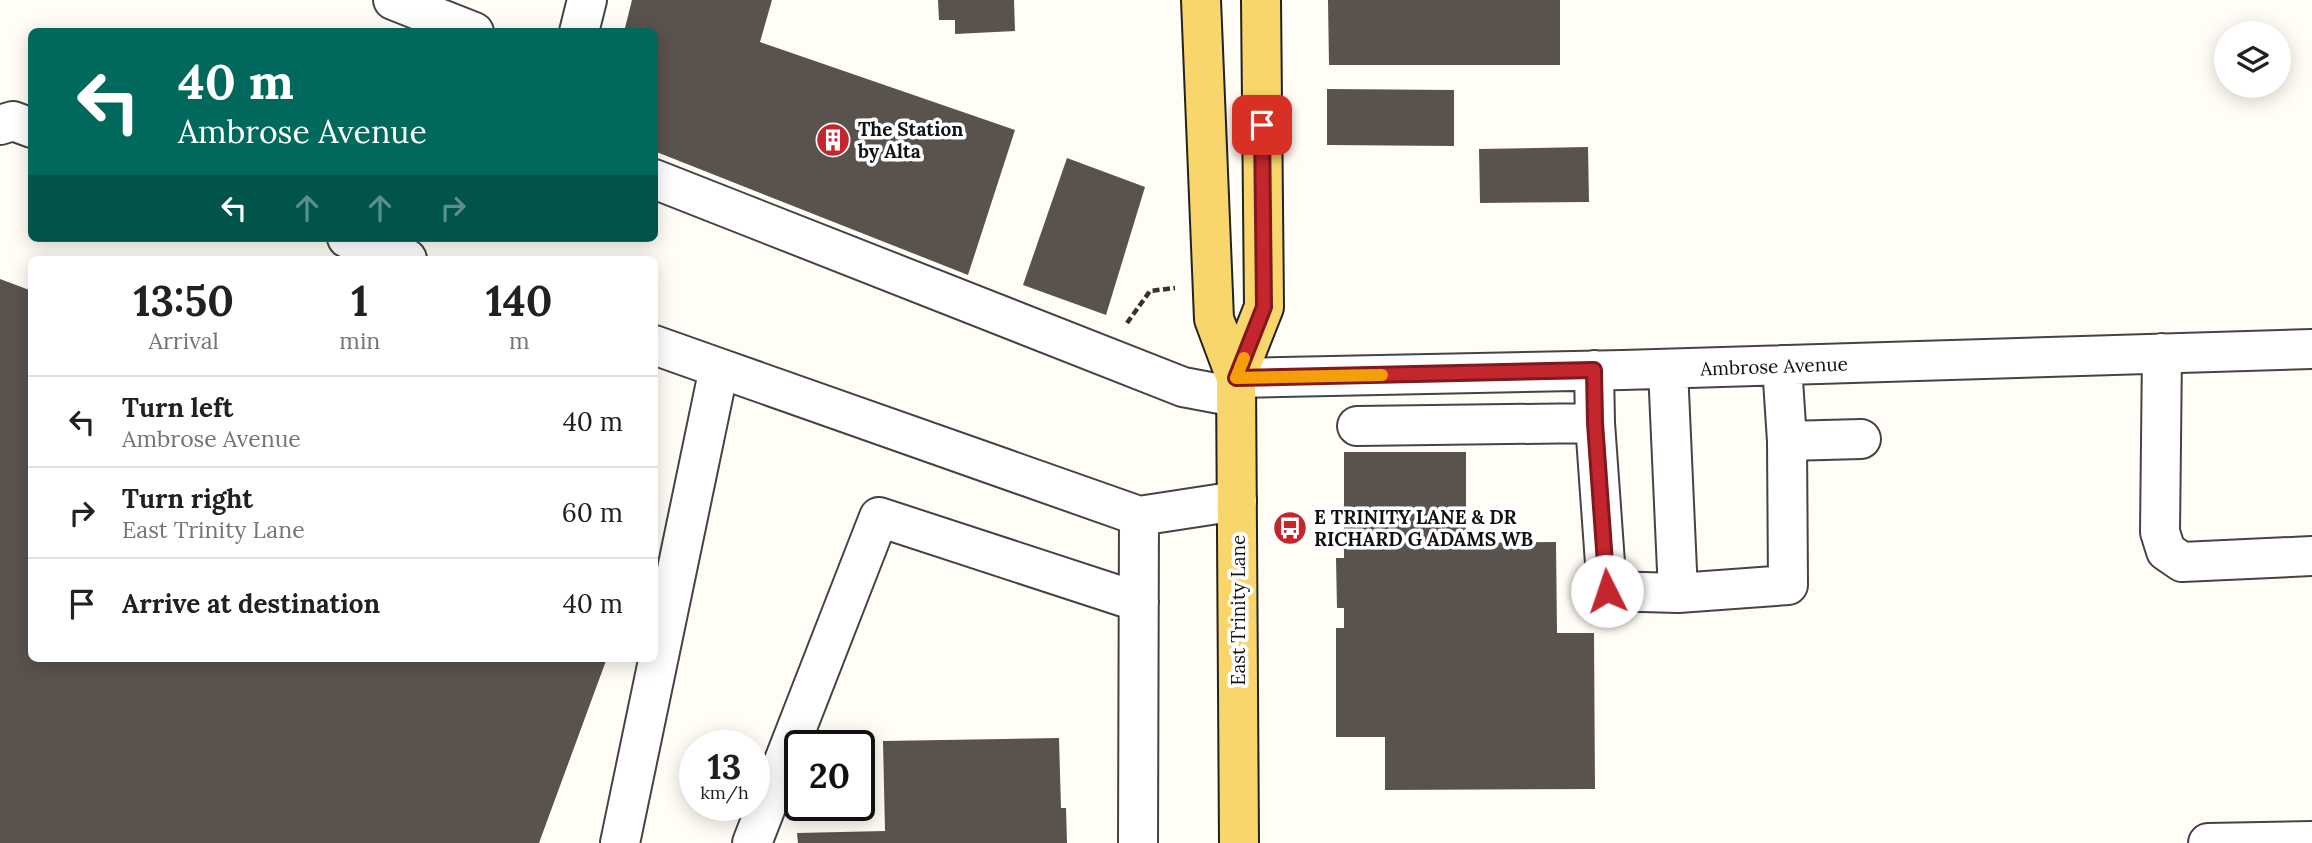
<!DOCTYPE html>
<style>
:root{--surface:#fff;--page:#f2f2f2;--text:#202124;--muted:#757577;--line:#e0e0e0}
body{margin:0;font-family:Lora,serif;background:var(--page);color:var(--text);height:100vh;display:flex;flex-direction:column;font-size:26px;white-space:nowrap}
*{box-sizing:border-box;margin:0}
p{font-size:23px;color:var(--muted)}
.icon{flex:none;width:38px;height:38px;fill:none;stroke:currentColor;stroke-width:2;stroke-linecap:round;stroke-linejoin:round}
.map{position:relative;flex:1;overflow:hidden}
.panel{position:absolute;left:28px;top:256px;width:630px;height:406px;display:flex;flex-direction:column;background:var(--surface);border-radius:10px;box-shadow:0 4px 18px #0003}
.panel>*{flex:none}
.banner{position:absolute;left:28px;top:28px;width:630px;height:214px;border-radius:10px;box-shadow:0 4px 18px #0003;background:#00695c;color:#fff;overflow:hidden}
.controls{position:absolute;left:2214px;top:21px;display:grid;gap:14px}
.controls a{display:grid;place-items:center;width:77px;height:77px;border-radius:50%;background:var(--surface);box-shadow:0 4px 18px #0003;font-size:35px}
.speed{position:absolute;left:679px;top:730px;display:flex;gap:14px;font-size:35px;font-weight:700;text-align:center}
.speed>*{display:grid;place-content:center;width:91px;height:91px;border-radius:50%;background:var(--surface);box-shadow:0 4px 18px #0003;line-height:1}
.speed small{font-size:18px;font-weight:400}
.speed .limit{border:4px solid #111;border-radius:10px;background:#fff;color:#111}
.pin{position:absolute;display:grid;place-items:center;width:60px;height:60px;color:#fff;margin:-30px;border-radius:14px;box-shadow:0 4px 10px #0006}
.me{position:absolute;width:77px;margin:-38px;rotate:356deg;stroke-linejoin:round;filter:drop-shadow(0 0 5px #0008)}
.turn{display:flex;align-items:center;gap:24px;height:147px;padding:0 35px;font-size:32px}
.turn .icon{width:91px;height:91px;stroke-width:2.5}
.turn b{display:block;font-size:49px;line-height:60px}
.lanes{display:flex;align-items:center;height:66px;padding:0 35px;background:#0003;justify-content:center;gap:35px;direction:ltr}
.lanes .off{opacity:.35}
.eta{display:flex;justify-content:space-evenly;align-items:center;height:119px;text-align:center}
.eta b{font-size:42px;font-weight:700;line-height:49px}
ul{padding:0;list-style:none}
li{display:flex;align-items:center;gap:21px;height:91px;padding:0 35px;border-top:2px solid var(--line)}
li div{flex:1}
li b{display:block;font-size:26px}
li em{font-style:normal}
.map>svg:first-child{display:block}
</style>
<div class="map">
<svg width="2312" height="843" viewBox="0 0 2312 843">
<rect width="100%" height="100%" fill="#fffdf5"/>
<!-- building -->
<path fill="#5a524d" d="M632,0H772L760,42L1015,130L968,275L654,151V32H624Z
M938,0H1014L1015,31L955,34V20H939Z
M1328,0H1560V65H1329Z
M1327,89L1454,90V146L1327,145Z
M1588,147L1589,202L1480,203L1479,149Z
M1067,158L1145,187L1106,315L1023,285Z
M0,279L32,291V658H607L539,843H0Z
M1344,452H1466V543L1556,542L1557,633H1594L1595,789L1385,790V737H1336V628H1344V608H1337L1336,558H1344Z
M1059,738L1061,808H1066L1067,843H798L797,833L885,831L883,741Z"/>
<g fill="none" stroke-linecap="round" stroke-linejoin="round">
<!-- minor casing -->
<g stroke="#444" stroke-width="42">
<path id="minor" d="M393,0L474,32
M579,32L587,0
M0,125L13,121L32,128
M654,179L1183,387L1236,397
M347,238L407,259
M654,345L719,368
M2162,353L2160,532L2166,551L2182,562L2312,556
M1668,369L1678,593
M1594,370L1595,423L1607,591L1678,593L1788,585L1787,441L1782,365
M1236,378L1623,370L2312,349
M1357,426L1595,423
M1787,441L1861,439
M620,843L719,368L1139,516
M752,843L879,517L1139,602
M1138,843L1139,516L1237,501
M2208,843L2312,841"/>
</g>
<!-- major casing -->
<g stroke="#222" stroke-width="42">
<path id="major" d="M1201,0L1214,319L1236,378
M1239,843L1236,378L1264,307L1261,0"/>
</g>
<!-- path -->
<path stroke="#333" stroke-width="4.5" stroke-dasharray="7 3.5" stroke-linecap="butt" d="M1127,323L1150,291L1175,288"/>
<!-- minor -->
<use href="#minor" stroke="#fff" stroke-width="38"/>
<!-- major -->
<use href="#major" stroke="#f9d66b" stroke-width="38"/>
</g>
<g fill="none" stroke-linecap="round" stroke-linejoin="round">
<!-- route casing -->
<g stroke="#7f191e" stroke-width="18">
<path id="route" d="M1262,125L1264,307L1236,378L1594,370L1595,423L1607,591"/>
</g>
<!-- route -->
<use href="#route" stroke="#c4262e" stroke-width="12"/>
<!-- slow -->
<path stroke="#f59e0b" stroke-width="12" d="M1244,358L1236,378L1382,375"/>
</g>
<!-- icons -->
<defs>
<g id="building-disc" transform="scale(1.75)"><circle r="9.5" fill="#c4262e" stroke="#fff"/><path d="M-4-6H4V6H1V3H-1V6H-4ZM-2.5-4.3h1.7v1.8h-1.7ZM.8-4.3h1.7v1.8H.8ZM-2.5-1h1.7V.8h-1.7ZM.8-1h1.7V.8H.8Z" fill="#fff"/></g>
<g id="bus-disc" transform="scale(1.75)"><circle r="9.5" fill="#c4262e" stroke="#fff"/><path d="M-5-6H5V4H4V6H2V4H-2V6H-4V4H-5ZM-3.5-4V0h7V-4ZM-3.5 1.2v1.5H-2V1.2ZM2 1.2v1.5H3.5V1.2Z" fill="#fff"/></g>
</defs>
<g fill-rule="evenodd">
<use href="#building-disc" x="833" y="140"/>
<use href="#bus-disc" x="1290" y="528"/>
</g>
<g text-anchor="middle" stroke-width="7" stroke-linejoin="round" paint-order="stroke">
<!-- poi labels -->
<g font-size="19" font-weight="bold" fill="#111" stroke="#fff" text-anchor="start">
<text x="858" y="136">The Station<tspan x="858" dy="22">by Alta</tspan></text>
<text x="1314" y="524">E TRINITY LANE &amp; DR<tspan x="1314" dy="22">RICHARD G ADAMS WB</tspan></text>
</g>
<!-- street labels -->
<g font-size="19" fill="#111" stroke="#fff">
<text transform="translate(1774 366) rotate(-2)" y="7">Ambrose Avenue</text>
<text transform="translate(1238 610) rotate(-90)" y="7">East Trinity Lane</text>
</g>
</g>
</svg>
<div class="controls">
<a><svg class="icon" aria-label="layers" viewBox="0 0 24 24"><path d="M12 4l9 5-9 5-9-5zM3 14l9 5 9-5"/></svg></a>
</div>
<div class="speed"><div>13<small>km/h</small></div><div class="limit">20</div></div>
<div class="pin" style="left:1262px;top:125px;background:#d93025"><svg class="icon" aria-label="arrive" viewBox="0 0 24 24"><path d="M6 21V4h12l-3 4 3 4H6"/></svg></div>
<svg class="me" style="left:1607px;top:591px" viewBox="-20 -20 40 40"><circle r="19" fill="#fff"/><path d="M0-13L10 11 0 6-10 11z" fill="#c4262e"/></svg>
<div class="banner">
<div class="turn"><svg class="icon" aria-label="left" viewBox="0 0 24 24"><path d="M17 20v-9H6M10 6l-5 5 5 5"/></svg><div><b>40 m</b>Ambrose Avenue</div></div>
<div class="lanes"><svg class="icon" aria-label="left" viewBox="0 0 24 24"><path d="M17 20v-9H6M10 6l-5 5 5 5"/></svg><svg class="icon off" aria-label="ahead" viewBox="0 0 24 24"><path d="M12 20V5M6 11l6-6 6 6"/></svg><svg class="icon off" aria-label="ahead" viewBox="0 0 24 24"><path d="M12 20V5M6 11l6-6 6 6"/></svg><svg class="icon off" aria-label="right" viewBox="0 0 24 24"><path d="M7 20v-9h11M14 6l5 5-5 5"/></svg></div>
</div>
<section class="panel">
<div class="eta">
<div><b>13:50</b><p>Arrival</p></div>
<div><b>1</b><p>min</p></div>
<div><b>140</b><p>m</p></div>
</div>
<ul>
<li><svg class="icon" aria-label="left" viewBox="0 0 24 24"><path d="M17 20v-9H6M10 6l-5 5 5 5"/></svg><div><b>Turn left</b><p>Ambrose Avenue</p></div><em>40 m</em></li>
<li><svg class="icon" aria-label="right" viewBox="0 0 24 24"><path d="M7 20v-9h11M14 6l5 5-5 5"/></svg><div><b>Turn right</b><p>East Trinity Lane</p></div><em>60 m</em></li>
<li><svg class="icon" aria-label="arrive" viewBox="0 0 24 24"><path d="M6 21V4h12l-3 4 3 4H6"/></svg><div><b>Arrive at destination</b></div><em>40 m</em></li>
</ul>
</section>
</div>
